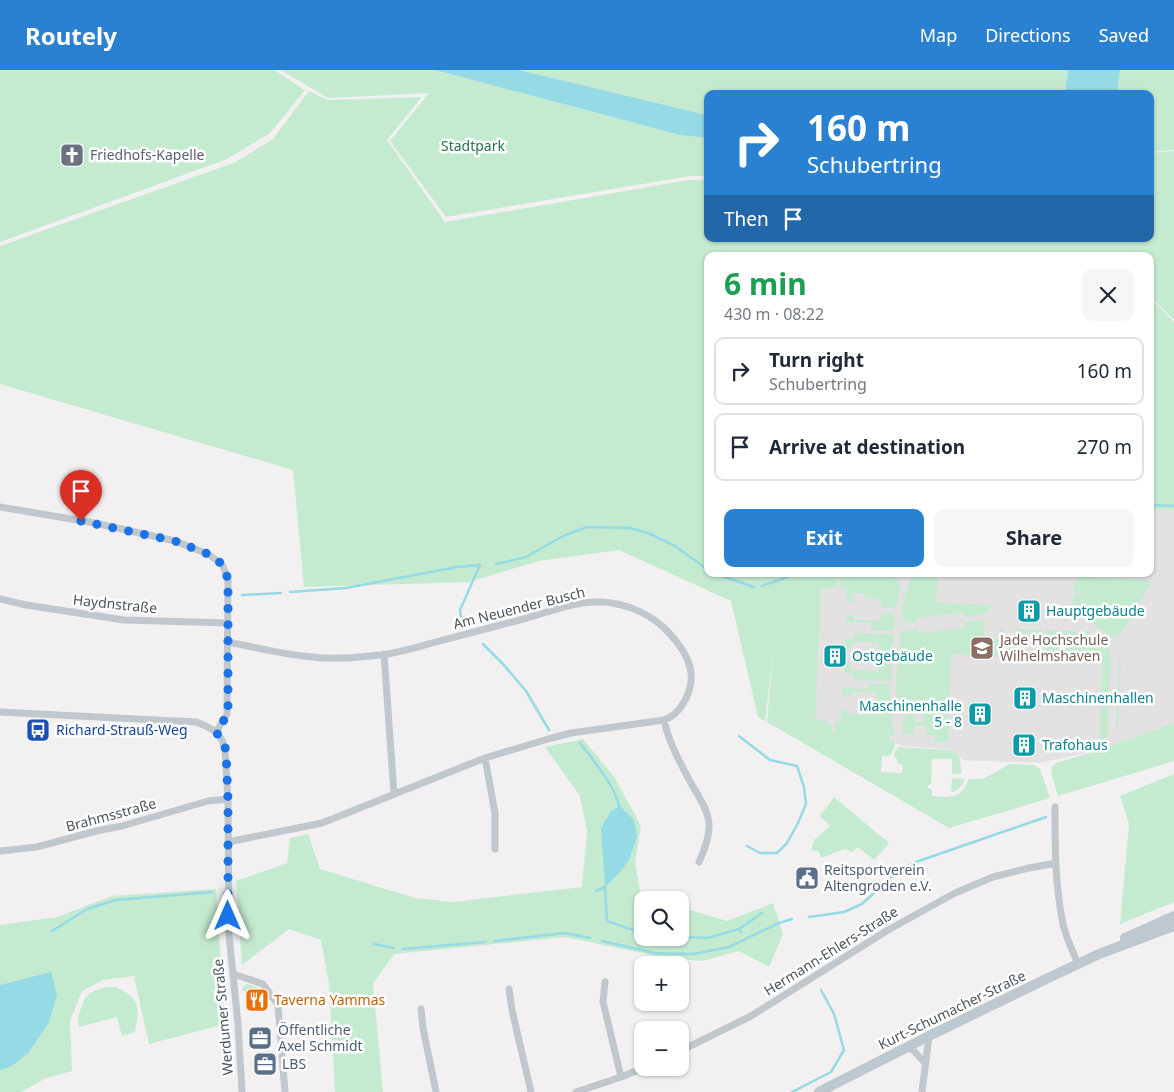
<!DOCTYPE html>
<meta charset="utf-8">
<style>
:root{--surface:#fff;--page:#f6f6f7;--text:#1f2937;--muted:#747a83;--line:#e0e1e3;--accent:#2b81d1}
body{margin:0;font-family:"Noto Sans",sans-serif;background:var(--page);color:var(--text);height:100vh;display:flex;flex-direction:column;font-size:19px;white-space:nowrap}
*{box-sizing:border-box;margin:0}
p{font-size:16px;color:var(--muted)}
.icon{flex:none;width:28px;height:28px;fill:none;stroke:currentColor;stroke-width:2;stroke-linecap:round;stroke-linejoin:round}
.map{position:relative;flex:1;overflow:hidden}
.side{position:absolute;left:704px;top:182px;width:450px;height:325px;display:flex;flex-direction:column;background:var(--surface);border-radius:10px;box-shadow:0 1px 4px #0004}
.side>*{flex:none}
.guide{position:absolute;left:704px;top:20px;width:450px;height:152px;border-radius:10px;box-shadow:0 1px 4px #0004;background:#2b81d1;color:#fff;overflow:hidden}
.buttons{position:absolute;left:634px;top:821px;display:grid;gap:10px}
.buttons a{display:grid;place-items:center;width:55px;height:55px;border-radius:10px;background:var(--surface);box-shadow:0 1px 4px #0004;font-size:25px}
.pin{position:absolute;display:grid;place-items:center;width:42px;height:42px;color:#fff;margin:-51px -21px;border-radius:50% 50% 50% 0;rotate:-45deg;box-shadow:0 0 5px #0007}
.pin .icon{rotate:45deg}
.me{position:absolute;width:55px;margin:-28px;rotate:0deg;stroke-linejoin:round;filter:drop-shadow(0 0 4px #0008)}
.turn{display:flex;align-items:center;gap:18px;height:105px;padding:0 20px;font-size:22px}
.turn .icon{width:65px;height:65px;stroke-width:2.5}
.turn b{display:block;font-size:35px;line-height:42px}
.then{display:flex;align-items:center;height:48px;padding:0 20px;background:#0003;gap:10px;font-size:19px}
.round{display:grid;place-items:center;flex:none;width:52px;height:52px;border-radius:10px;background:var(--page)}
.head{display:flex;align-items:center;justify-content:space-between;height:85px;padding:0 20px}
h1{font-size:30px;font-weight:700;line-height:38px;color:#1e9e55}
.action{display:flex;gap:10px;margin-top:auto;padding:10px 20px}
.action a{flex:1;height:58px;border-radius:10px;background:var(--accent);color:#fff;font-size:20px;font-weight:700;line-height:58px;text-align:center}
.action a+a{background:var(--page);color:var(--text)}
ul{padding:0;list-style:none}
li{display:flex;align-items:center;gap:15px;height:68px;margin:0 10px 8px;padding:0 10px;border:2px solid var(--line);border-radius:10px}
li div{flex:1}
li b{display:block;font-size:19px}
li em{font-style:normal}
header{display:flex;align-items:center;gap:30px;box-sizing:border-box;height:70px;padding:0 25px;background:var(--accent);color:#fff}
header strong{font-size:24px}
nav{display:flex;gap:28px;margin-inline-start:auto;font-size:18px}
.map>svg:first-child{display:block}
</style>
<header>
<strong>Routely</strong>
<nav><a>Map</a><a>Directions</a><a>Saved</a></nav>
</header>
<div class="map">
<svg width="1174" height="1022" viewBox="0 0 1174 1022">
<rect width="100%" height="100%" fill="#f2f0f1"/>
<!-- education -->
<path fill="#e3e1e2" d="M1150,331L1174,341V653L1097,681L1039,693L963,690L951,679L901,676L895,672L799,664L803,504H1150Z"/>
<!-- green -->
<path fill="#c4ebd0" d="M0,0H274L305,20L270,63L227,89L0,172Z
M281,0H435L680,65L707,68V106H690L446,147L390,71L429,23L328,28Z
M519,0H1068L1065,22L1050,24H708L707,45Z
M1120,0H1174V80L1150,82V24H1117Z
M309,21L327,30L422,27L387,70L445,152L689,110H707L708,169H1150V83L1174,81V250L1150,226V186H708V504H788L786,507L790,504H849L850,505L898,508L897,513L900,514L901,517L897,535L893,538L881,537V529L865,528V524L853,523L852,528H854V532H846L847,520L840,519V509H838V517H832V519H821L815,650L827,651V654H832V663H834L835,652H841V639L850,640V644L876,645L877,638H889L891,641L894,663L893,665L889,667V671L895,672V676L890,686H882L881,702L902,703L903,695L898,694L897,689L893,686L898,677L951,680C964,686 958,691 962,702L960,704H952V689H932L931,713L930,715H928V718L931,719L932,721V726C950,728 961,729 969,709H983L1010,694L1034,695L1039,698L1041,702L1050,728L949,758L767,652L773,585L765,651L758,647L731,531L619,480L539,491L469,512L304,517L293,400L0,314V176L236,92L273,69Z
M1150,228L1174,252V440L1150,439Z
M913,504H938L936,532L991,535L990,539L984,544L963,547L964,542L918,548L915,553H909C906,551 904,551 903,547C899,538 909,513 913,504Z
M1079,507L1148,510L1151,513L1121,564L1118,567L1113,568L1075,540L1073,535L1074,525H1083V524L1074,523L1075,511Z
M881,543H891L894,545L895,548L894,561H871V553L846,552V546H853L854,550L880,551Z
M985,550L984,567L1000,568V559H1005L1004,571L1011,572V587L951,584L949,631H903L897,627L896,617L900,564L903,561L917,558L919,563L966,557L963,552Z
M1016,559L1042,560V564L1016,563Z
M1046,560L1087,562L1108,577L1111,587L1109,636H1101L1102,591L1044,589Z
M855,563L894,565L891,610L888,611L853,610V604L844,603V594H851V600L878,601L879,573L853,572L852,578H845V569H854Z
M1015,569L1019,571C1019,574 1018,577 1019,579C1023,586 1034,586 1037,580C1038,578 1038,573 1038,571H1041L1040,588L1015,587Z
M1120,589L1121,590L1118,658L1116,656L1119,590Z
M869,613L889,614L890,615V630C887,634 881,632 877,631V623L851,622L850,626H842L843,618L868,619Z
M1101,637H1109L1108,666L1099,671Z
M949,640L948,672H935V665H926V656L914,655V664H903L902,662L903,650L907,645L915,643L914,652H923V642Z
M1174,653V691L1058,726L1051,703L1052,697L1056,693L1097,681Z
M583,669L615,708L641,756L635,792L641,826L655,830H642V868H680V837L727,851L773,833L783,864L769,897L739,881L702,891L666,888L565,867L394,884L373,914L383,1022H335L329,914L321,870L289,859L242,895L236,811L287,793L290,768L308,764L320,799L415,828L452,832L582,817L587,761L580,726L545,677Z
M1174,704V832L1120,854L1129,754L1120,726Z
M952,708L965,709C962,715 959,722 951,722Z
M834,727L889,773L874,790L858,777L852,782L845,779L821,788L819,781L811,780L814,770L830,756L820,746Z
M216,819L225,954L149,974L134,906L103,910L82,921L70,951L72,1001L44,1009L21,1022H0V855L57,847L112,826Z
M248,914L257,917L264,924C255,925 249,926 242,920C243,916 245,915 248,914Z
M116,917C140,929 140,936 135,962L122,966L117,947L79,957C77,951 78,947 80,941C82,937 83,930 86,927C94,918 106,917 116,917Z"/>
<!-- water -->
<path fill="#95dae4" d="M435,0H519L707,45V68L680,65Z
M1068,0H1120L1117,24H1050L1065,22Z
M620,736L634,750L637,767L629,790L620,802L605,817L601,758L611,741Z
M51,902L57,925L49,952L29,982L12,996L0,1000V915Z"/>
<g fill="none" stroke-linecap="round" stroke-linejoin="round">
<!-- stream -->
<path stroke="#95dae4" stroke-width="2.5" d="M1150,435L1174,436
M496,494L526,487L563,466L587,457L630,458L648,463L675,476L708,500
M716,504L754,517
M762,516L796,504
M290,522L346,518L457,497L480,495L460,540L462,556
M242,525L281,523
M483,574L503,594L526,621L549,660
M739,666L770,690L797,696L804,717L806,734L798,753L787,773L777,783H760L747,776
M580,673C591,687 620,722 619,740
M605,816L607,851L642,863
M596,821L605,817
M809,847L844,842L862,834L899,800L916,792L1046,747
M739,859L762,843
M52,861L87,839L116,830L212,822
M680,867L708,868L739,859L741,862
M495,871L565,863L590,868
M602,871L655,883L693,884L729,877L779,853L792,849
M374,874L394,878
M403,879L485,872
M792,1022L831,1002L844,980L834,944L821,920"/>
<!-- street -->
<path stroke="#c0c8cd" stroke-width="7" d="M0,437L95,453L175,471L208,484L222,494L228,509L227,644L216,662
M0,529L26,535L124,550L228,553
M227,572C256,577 284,585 313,587C335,590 358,587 381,585C399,583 418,577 436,572C466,564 497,556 527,548C551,541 576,531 601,532C627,533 654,545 671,565C682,578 693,593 691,612C689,627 679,645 664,650L571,663L548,669L485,688L322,753L228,772
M384,584L394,724
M0,642L196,652L206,656L216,662L222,670L225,680L228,729L229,865L238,954L242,1022
M664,650C669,674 681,694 692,715C699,727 708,740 709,754C710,767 704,781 699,792
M485,688L495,743V779
M1055,737C1055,776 1055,816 1063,854C1066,868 1073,881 1078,894
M0,781L37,777L96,761L122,756L208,731L228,729
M233,904L263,914L278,935L285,1022
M605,912L603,932L621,1007
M509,919L512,940L531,1022
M421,939L423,958L436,1022
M907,977L914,981L925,993
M680,981L751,946L888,860L955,823L993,807L1029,798L1056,793
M576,1022L621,1007L643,998
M922,1022L929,966"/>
<!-- secondary -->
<path stroke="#bec8d0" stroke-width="10" d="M1125,868L1174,846
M819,1022L929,966L1042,911L1099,884L1174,856"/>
</g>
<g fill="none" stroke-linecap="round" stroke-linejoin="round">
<!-- route -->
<path stroke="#1a73e8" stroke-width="9" stroke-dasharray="0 16.2" d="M81,451L175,471L208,484L222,494L228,509V644L216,662L222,670L226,680L228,729V846"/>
</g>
<!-- icons -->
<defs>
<g id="church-square" transform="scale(1.25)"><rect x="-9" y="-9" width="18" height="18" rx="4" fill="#6b7280" stroke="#fff"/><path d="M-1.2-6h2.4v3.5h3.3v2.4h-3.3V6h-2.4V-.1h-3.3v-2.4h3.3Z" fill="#fff"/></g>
<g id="building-square" transform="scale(1.25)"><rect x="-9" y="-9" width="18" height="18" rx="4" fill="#0f9aa8" stroke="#fff"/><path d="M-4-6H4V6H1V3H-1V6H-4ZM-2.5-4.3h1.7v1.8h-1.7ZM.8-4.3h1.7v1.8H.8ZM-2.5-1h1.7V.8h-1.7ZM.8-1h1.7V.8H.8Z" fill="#fff"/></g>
<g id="university-square" transform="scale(1.25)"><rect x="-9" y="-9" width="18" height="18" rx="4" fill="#8d6e63" stroke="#fff"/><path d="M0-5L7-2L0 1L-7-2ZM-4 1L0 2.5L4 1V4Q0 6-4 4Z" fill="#fff"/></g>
<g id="bus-square" transform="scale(1.25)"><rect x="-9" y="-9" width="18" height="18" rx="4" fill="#1a4fb4" stroke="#fff"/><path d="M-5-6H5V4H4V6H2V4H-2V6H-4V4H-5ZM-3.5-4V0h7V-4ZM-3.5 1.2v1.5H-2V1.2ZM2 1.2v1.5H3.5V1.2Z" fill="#fff"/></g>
<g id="civic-square" transform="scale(1.25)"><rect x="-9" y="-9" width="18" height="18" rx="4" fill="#5c6f8a" stroke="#fff"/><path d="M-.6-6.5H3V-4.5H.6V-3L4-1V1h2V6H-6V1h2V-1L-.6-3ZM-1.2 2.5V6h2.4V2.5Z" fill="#fff"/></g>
<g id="restaurant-square" transform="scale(1.25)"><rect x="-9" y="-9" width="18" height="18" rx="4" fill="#e8710a" stroke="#fff"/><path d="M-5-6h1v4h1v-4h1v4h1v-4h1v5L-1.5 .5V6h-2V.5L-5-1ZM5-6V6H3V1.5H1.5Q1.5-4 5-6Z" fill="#fff"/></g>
<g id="office-square" transform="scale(1.25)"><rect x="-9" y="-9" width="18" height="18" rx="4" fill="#5c6f8a" stroke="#fff"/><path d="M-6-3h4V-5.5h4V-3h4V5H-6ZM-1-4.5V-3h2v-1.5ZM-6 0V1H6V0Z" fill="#fff"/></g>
</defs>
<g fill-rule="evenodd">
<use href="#church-square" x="72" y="85"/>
<use href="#building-square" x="1029" y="541"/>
<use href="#university-square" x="982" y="578"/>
<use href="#building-square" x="835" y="586"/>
<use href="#building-square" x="1025" y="628"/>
<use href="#building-square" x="980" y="644"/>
<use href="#bus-square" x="38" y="660"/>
<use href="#building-square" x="1024" y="675"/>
<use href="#civic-square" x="807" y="808"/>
<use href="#restaurant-square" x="257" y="930"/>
<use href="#office-square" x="260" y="968"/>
<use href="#office-square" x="265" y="994"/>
</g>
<g text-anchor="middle" stroke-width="5" stroke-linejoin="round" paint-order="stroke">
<!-- park labels -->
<g font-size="14" fill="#217745" stroke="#fff">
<text x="473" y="81">Stadtpark</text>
</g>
<!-- worship labels -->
<g font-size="14" fill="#5b616d" stroke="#fff" text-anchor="start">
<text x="90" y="90">Friedhofs-Kapelle</text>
</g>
<!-- street labels -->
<g font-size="14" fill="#4a555c" stroke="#fff">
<text transform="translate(115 534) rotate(6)" y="5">Haydnstraße</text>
<text transform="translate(519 538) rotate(-14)" y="5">Am Neuender Busch</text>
<text transform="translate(111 745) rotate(-15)" y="5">Brahmsstraße</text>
<text transform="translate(831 881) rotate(-32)" y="5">Hermann-Ehlers-Straße</text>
<text transform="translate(952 940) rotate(-26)" y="5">Kurt-Schumacher-Straße</text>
<text transform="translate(223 947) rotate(-95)" y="5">Werdumer Straße</text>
</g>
<!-- culture labels -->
<g font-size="14" fill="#0d838f" stroke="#fff" text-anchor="start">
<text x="1046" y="546">Hauptgebäude</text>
<text x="852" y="591">Ostgebäude</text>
<text x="1042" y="633">Maschinenhallen</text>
<text x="962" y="641" text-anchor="end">Maschinenhalle<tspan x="962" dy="16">5 - 8</tspan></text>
<text x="1042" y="680">Trafohaus</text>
</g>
<!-- education labels -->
<g font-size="14" fill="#785e54" stroke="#fff" text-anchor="start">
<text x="1000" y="575">Jade Hochschule<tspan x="1000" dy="16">Wilhelmshaven</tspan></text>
</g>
<!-- transit labels -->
<g font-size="14" fill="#164399" stroke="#fff" text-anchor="start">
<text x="56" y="665">Richard-Strauß-Weg</text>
</g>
<!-- service labels -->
<g font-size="14" fill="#4e5e75" stroke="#fff" text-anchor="start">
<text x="824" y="805">Reitsportverein<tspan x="824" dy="16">Altengroden e.V.</tspan></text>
<text x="278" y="965">Öffentliche<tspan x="278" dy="16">Axel Schmidt</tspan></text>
<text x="282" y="999">LBS</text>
</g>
<!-- food labels -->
<g font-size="14" fill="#c56008" stroke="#fff" text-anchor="start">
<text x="274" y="935">Taverna Yammas</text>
</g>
</g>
</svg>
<div class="buttons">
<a><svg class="icon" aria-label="search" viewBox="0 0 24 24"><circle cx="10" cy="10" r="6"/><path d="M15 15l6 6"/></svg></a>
<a>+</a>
<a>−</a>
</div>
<div class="pin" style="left:81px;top:451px;background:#d93025"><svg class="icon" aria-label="arrive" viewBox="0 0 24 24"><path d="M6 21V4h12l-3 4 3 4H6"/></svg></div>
<svg class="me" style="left:228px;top:846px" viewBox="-20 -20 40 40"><path d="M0-17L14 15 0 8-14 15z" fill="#1a73e8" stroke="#fff" stroke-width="4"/></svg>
<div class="guide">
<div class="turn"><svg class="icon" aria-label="right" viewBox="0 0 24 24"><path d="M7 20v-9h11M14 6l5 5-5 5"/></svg><div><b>160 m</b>Schubertring</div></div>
<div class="then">Then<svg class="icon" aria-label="arrive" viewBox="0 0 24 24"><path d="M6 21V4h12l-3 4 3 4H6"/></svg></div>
</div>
<section class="side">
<div class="head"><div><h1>6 min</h1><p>430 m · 08:22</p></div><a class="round"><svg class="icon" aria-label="close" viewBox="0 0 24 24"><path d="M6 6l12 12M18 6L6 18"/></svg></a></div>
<ul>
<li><svg class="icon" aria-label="right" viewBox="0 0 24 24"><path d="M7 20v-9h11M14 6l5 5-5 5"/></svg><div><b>Turn right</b><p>Schubertring</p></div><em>160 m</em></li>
<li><svg class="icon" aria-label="arrive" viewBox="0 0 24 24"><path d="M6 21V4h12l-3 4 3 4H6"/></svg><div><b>Arrive at destination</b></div><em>270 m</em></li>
</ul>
<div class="action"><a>Exit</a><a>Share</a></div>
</section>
</div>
